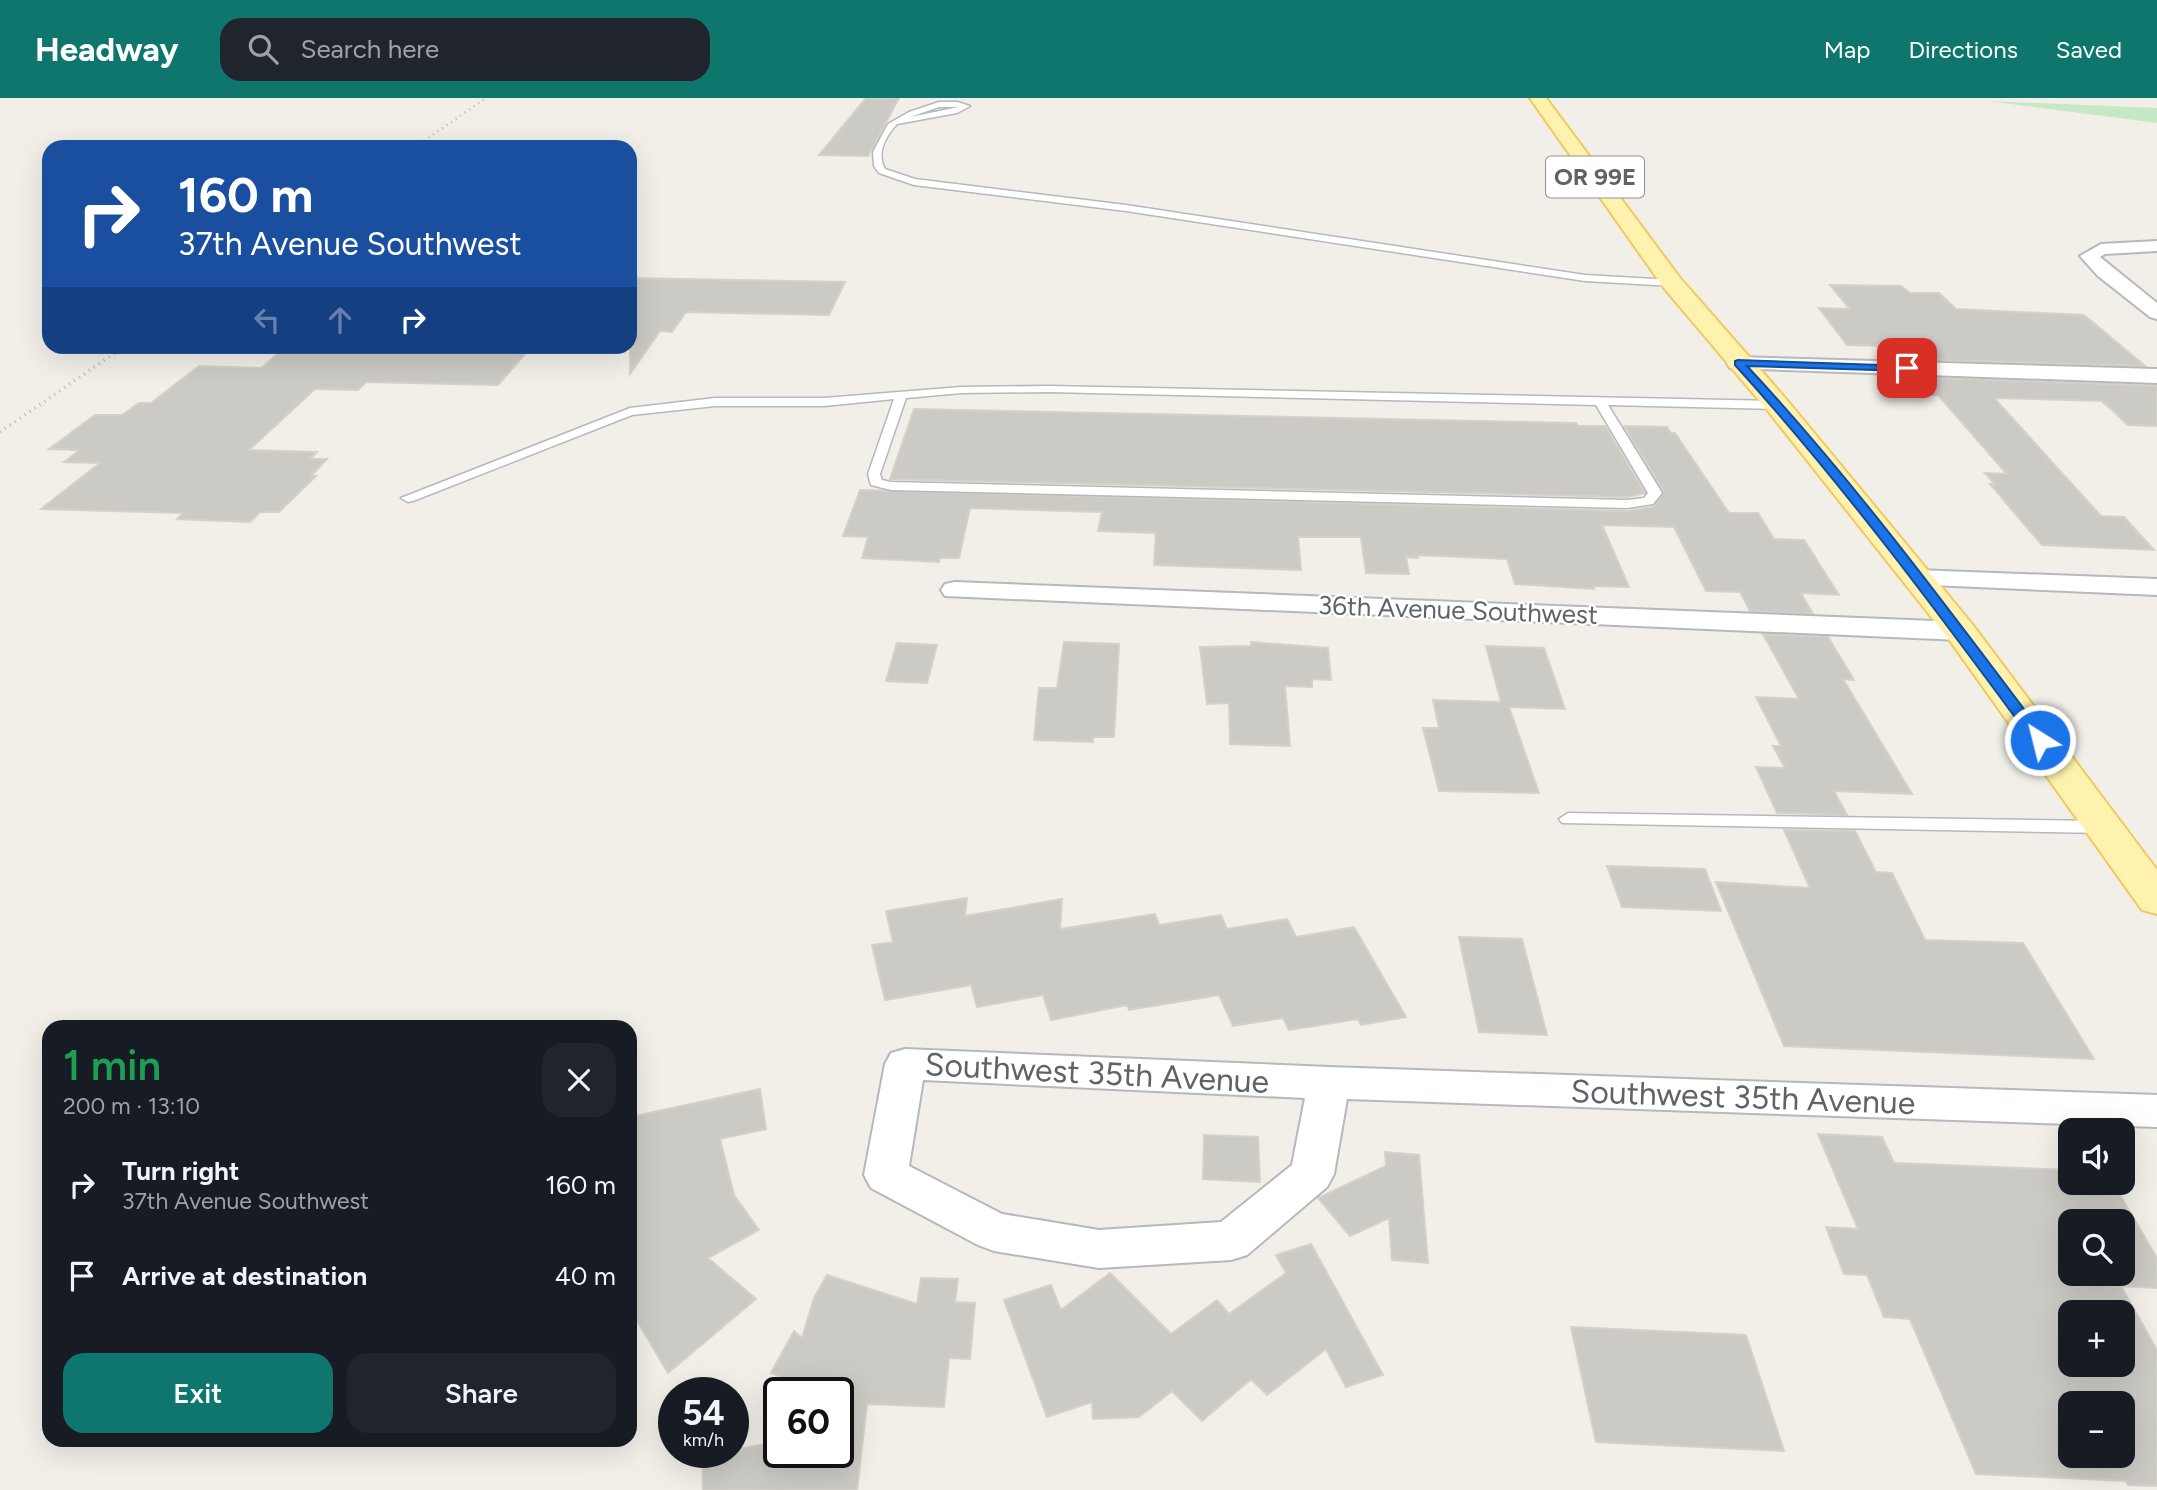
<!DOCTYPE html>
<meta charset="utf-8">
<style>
:root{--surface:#171b24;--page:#20242c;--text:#f1f3f6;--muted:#9ea1a6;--accent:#0f766e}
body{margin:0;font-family:Figtree,sans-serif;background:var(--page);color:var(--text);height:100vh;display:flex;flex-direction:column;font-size:26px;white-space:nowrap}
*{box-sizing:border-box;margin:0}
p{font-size:23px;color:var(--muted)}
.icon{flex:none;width:38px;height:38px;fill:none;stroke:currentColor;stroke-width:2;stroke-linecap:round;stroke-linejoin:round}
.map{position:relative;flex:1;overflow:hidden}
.drawer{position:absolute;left:42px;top:922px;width:595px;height:427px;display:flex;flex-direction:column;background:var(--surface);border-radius:21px;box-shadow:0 7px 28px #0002}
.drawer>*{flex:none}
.top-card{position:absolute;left:42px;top:42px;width:595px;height:214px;border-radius:21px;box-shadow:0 7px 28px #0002;background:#1a4fa0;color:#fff;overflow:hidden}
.tools{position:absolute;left:2058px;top:1020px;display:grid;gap:14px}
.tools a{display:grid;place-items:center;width:77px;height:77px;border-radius:14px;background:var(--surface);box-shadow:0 7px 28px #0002;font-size:35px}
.speed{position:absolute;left:658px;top:1279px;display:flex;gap:14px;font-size:35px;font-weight:700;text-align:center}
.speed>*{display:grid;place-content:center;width:91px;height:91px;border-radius:50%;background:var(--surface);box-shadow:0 7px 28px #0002;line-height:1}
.speed small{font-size:18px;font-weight:400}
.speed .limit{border:4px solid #111;border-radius:10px;background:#fff;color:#111}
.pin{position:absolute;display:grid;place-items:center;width:60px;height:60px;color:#fff;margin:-30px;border-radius:14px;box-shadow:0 4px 10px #0006}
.me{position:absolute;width:77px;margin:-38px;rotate:324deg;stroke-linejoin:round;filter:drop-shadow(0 0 5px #0008)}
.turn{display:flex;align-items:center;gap:24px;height:147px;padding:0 21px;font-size:32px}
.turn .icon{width:91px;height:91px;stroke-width:2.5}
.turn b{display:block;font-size:49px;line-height:60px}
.lanes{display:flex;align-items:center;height:66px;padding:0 21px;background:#0003;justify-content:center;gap:35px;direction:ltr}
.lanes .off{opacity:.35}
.round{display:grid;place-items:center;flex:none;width:74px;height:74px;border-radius:21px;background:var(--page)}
.head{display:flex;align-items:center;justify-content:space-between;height:119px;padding:0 21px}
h1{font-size:42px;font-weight:600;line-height:52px;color:#1e9e55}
.primary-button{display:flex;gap:14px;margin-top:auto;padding:14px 21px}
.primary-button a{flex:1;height:80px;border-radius:21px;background:var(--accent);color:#fff;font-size:28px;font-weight:600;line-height:80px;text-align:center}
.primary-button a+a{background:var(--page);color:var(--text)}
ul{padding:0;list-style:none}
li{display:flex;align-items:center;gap:21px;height:91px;padding:0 21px}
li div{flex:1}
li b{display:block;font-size:26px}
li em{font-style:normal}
header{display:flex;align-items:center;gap:42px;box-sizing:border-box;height:98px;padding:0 35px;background:var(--accent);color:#fff}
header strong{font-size:33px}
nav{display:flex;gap:38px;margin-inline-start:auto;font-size:24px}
.search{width:490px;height:63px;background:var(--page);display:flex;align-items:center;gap:18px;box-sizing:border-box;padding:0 24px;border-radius:21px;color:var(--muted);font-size:26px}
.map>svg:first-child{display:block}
</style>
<header>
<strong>Headway</strong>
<div class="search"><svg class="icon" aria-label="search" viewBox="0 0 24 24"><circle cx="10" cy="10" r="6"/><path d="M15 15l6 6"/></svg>Search here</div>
<nav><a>Map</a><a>Directions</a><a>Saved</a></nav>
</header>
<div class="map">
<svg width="2157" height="1392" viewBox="0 0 2157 1392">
<rect width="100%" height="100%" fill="#f1efe8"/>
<!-- green -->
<path fill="#c5e8c5" d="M1988,3L2157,10V25Z"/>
<!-- building -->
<path fill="#cccac5" stroke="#d6d1c6" stroke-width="2" fill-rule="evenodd" d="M866,0H899L868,58L819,57Z
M630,180L845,184L829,217L686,214L672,234L660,233L630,276Z
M1830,187L1901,188L1910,195H1939L1956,211L2084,217L2145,268L1898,261L1886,248L1847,247L1819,210L1850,211Z
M287,248H532L498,287L366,284L358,292L315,291L249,352L317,354L310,361H327L311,378H316L279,414H260L250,424L177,421L183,415L41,411L100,365L64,364L80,352L49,351L95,317H122L139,305H151L199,268L261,270Z
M1914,279L2157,288V328L2128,327L2102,303L1994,300L2101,418L2124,419L2154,452L2042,447L1990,386H1995L1985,375L2007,376L1938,297H1930Z
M914,311L1576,325L1578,328H1605L1645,395L1627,399L890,381Z
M1624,328L1667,329L1671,335H1675L1729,415H1758L1774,441L1804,442L1839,497L1801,495L1813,516L1750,513L1740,494L1706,493L1674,429L1602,427L1629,489L1593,488L1594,491L1515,486L1507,461L1418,457V460L1406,459L1409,476L1366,475L1361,439H1298L1301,472L1154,467L1156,435L1098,433L1102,414L970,410L959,460H940L939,464L862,460L868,439L843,438L860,392L1627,413L1653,409L1664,394Z
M1763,536L1828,539L1854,582L1843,581L1912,696L1834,693L1847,717L1777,715L1756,669L1785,670L1773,648H1781L1756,599L1799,601Z
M1064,544L1119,546L1114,639H1093V644L1034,642L1039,590H1057Z
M1251,544L1328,550L1331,582L1312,581V589L1285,588L1290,648L1230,646L1229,605L1207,606L1200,549L1251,548Z
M897,545L937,547L927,585L886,583Z
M1486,548L1544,550L1565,611L1509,609L1539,695L1439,693L1423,630H1439L1433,602L1501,604Z
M1784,732L1855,733L1876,774L1892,775L1925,842L2023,845L2094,961L1784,948L1716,784L1810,790Z
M1607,768L1705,771L1721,813L1622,809Z
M967,800L965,818L1062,801L1060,831L1155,816L1159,827L1221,817L1227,831L1287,821L1296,839L1354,829L1406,919L1361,927L1358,921L1289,932L1283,920L1233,928L1219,897L1129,912L1127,907L1051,922L1043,897L977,909L971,887L885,902L872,847L893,844L886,813Z
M1459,839L1522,841L1547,937L1479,934Z
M760,991L766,1031L720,1041L734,1097L759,1132L708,1160L756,1201L668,1275L630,1211V1092L634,1091L630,1019Z
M1818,1036L1882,1039L1894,1065L2070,1072V1085H2113L2157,1160V1190L2121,1188L2157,1252V1388L2128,1387L2126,1383L1976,1376L1910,1221L1884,1219L1867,1177L1844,1176L1826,1129L1858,1131ZM2070,1124H2123V1176H2070ZM2070,1214H2123V1267H2070ZM2070,1306H2123V1358H2070Z
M1204,1037L1258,1039L1260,1084L1203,1081Z
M1385,1054L1419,1057L1428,1165L1392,1162L1389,1120L1350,1138L1318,1100L1386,1068Z
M1311,1146L1383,1277L1346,1289L1326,1251L1267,1297L1251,1281L1202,1323L1172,1293L1139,1319L1093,1321L1092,1304L1047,1319L1004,1202L1051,1187L1061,1212L1110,1175L1171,1236L1217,1202L1229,1216L1286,1175L1276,1157Z
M827,1177L917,1206L921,1180L958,1181L955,1204L975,1205L970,1261L949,1260L944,1309L867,1306L857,1392H703L702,1358L733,1354V1352L771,1345L779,1318V1354H838V1295H786L789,1282L771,1275L794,1233L802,1240L814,1200Z
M1571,1229L1746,1237L1784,1353L1596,1344Z"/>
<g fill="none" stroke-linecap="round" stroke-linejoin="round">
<!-- lane casing -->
<g stroke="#b5b8bc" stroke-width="3">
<path id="lane" d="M939,4H957L970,8L957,15L897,26C886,38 876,55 885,71L915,81L1126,107L1585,177L1672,182L1677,185L1672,188L1585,183L1126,113L914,87L879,75L874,68L873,54L888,26L909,14ZM939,9H959L910,19Z
M1049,288L1777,303L1783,307L1777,311L1608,307L1662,395L1653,406L1627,410L891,392L871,387L868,376L894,301L824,308H715L632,317L413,403L408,404L401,400L630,310L715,300H824L961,289ZM1049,294L1596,307L1648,395L1644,400L1627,402L891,384L882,382L880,376L906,300L961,295Z
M1568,715L2104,723L2113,729L2104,735L1562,725L1559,721Z"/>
</g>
<!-- street casing -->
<g stroke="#b5b8bc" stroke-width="4">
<path id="street" d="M2157,143V153L2105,156L2100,159L2157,205V221L2150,219L2098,178L2080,158L2101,146Z
M1738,259L2157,271V285L1730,270L1727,265L1730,260Z
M1917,472L2157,481V497L1907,486L1903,480L1907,474Z
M955,484L1960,524L1970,527L1974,533L1970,539L1960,542L945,498L941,492L945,486Z
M905,951L1329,969L2157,997V1029L1347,1001L1334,1076L1327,1089L1247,1157L1231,1162L1099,1170L994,1153L978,1147L871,1090L864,1077L885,966L891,955ZM923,982L1305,1000L1292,1067L1221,1124L1099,1132L1002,1116L909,1068Z"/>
</g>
<!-- primary casing -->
<g stroke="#f2c960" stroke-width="4">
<path id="primary" d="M1530,0H1546L1680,180L1786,301L1972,526L2157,772V816L2142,812L1948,540L1768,313L1664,190Z"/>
</g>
<!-- lane -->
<use href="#lane" fill="#fff" fill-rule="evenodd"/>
<!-- street -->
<use href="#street" fill="#fff" fill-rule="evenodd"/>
<!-- primary -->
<use href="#primary" fill="#fff2af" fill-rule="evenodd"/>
<!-- rail-far1 -->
<path stroke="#b6b7b8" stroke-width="2.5" stroke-dasharray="1 4.5" stroke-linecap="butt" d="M415,49L486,0"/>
<!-- rail -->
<path stroke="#b6b7b8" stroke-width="3.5" stroke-dasharray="1 5" stroke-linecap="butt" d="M0,334L125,248"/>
</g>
<!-- route -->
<path fill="#1a73e8" stroke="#114b97" stroke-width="2" d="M1738,262L1910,268L1912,270L1907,273L1747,268C1855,384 1950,513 2045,639L2047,642L2045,645H2034C1939,516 1843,386 1735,267V263Z"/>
<g text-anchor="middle" stroke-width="5" stroke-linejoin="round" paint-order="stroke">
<!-- shield labels -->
<rect fill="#fff" stroke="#8f9295" stroke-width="2" x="1546" y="58.5" width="98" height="41" rx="5"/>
<g font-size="24" font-weight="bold" fill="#5f6368">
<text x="1595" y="87">OR 99E</text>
</g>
<!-- street labels -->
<g font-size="26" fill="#5f6368" stroke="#fff">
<text transform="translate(1458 512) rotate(2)" y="9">36th Avenue Southwest</text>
</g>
<!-- near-street labels -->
<g font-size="32" fill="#5f6368" stroke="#fff">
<text transform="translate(1097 975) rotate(3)" y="11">Southwest 35th Avenue</text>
<text transform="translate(1743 999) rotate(2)" y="11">Southwest 35th Avenue</text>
</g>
</g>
</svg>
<div class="tools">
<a><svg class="icon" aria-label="sound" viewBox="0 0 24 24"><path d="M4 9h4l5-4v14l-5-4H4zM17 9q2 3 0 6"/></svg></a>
<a><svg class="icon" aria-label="search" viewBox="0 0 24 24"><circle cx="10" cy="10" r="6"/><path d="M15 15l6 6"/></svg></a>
<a>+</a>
<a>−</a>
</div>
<div class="speed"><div>54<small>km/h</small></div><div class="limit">60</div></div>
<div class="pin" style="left:1907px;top:270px;background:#d93025"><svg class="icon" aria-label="arrive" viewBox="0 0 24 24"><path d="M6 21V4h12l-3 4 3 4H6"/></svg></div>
<svg class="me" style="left:2040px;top:642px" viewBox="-20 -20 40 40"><circle r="17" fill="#1a73e8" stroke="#fff" stroke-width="3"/><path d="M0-11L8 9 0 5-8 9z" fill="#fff"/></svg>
<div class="top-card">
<div class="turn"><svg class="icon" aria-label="right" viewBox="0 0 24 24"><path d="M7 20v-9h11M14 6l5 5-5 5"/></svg><div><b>160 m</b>37th Avenue Southwest</div></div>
<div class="lanes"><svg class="icon off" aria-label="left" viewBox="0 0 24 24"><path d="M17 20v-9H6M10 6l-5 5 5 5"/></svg><svg class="icon off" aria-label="ahead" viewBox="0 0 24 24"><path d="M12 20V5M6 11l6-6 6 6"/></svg><svg class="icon" aria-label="right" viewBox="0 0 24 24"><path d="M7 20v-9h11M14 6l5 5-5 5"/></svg></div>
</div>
<section class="drawer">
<div class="head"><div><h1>1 min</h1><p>200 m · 13:10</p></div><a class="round"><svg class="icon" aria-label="close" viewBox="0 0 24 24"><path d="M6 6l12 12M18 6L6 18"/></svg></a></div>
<ul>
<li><svg class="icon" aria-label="right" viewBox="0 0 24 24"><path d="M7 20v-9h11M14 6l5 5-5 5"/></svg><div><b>Turn right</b><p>37th Avenue Southwest</p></div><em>160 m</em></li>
<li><svg class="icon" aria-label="arrive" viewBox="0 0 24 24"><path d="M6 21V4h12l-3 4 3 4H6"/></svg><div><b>Arrive at destination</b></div><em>40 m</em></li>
</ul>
<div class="primary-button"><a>Exit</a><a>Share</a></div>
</section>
</div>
